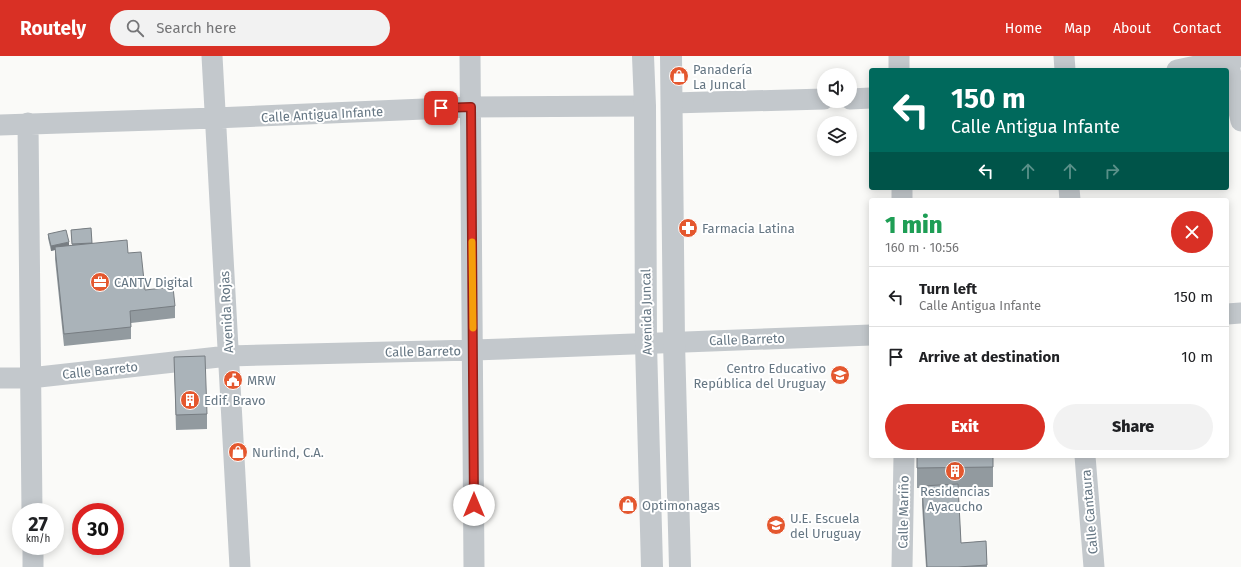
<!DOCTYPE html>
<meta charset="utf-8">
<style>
:root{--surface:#fff;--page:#f2f2f2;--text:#202124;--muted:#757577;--line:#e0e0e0;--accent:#d93025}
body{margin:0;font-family:"Fira Sans",sans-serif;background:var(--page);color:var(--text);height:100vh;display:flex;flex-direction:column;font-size:15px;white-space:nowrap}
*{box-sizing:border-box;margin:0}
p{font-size:13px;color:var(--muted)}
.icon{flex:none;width:22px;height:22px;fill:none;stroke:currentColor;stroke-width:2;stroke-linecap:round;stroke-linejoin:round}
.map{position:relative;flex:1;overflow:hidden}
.side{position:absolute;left:869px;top:142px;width:360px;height:260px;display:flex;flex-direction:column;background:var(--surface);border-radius:4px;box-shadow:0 2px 10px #0003}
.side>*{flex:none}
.banner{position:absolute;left:869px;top:12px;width:360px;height:122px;border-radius:4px;box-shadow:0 2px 10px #0003;background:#00695c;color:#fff;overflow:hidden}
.buttons{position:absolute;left:817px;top:12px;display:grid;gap:8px}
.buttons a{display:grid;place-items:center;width:40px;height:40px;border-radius:50%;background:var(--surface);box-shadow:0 2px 10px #0003;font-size:20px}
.speed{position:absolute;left:12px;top:447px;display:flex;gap:8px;font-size:20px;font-weight:700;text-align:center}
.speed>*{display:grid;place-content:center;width:52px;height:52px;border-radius:50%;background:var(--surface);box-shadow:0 2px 10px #0003;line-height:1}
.speed small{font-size:10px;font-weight:400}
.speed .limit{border:6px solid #d22;background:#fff;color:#111}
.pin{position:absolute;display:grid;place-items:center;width:34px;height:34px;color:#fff;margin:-17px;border-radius:8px;box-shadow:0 2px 6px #0006}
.me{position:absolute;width:44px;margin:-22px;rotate:0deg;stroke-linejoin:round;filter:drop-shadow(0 0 3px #0008)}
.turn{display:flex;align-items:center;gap:14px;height:84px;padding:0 16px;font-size:18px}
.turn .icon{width:52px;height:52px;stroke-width:2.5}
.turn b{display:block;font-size:28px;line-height:34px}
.lanes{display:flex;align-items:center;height:38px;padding:0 16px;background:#0003;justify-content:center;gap:20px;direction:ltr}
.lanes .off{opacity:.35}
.round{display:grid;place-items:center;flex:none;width:42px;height:42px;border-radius:21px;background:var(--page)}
.head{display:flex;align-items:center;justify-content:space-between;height:68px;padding:0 16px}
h1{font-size:24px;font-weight:800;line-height:30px;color:#1e9e55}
.cta{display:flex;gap:8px;margin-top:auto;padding:8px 16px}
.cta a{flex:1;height:46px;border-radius:24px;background:var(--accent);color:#fff;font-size:16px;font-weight:800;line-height:46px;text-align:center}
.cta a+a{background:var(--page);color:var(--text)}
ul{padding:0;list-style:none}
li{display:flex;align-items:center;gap:12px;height:60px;padding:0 16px;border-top:1px solid var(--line)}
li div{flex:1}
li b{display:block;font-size:15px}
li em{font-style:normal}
header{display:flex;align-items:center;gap:24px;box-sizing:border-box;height:56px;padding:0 20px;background:var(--accent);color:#fff}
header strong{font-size:19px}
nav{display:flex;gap:22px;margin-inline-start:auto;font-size:14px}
.search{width:280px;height:36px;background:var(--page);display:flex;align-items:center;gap:10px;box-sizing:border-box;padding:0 14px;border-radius:22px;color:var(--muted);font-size:15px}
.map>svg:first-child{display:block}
</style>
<header>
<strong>Routely</strong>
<div class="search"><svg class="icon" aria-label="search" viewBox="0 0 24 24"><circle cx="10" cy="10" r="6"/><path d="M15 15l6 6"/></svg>Search here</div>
<nav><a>Home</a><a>Map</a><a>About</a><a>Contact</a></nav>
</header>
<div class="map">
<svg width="1241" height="511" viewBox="0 0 1241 511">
<rect width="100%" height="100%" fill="#fafaf8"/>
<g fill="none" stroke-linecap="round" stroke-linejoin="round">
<!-- minor -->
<path stroke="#c3c8cc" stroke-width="21" d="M212,0L240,511
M470,0L474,511
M899,0V14
M1064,0L1065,14
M1227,0L1241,65
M1177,14L1240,1
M850,43L871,42
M672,47L824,43
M28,67L32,456
M0,69L215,62L471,51L645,50
M902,132V144
M1069,132L1070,144
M1227,258L1241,257
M0,322H30L228,300L474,294L871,279
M1085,400L1094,511
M33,490V511
M902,511L904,400"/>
<!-- tertiary -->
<path stroke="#c3c8cc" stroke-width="22" d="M643,0L645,50L646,288L652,511
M671,0L674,286L680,511"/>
</g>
<!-- wall -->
<path fill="#929a9f" d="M91,172L92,187L128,197L145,234L175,250V262L131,267V283L64,290L55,203V194L51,195L48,182V178L69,190L72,189L71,174Z
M174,301L207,358V373L176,374Z
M917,400H993V431H958L961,487L986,485L987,511H926L922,449V432H917Z"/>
<!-- shaded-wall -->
<path fill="#777d82" d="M69,186V190L51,195V190Z"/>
<!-- building -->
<path fill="#aab3b9" stroke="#777d82" d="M91,172L92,187L72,188L71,174Z
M66,174L69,186L51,190L48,178Z
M127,184L128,197L141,196L145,234L173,231L175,250L130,255L131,271L64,278L55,191Z
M205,300L207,358L176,359L174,301Z
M917,400H993V411L917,412Z
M958,428L961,487L986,485L987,509L958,511H927L922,430Z"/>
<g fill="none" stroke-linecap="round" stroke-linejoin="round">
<!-- route casing -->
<g stroke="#8d1f18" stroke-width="10">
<path id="route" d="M441,52L471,51L474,449"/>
</g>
<!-- route -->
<use href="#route" stroke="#d93025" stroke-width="7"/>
<!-- slow -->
<path stroke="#f59e0b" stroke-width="7" d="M472,186L473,272"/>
</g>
<!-- icons -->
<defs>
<g id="shop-disc" transform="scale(1)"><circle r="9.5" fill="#e4572e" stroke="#fff"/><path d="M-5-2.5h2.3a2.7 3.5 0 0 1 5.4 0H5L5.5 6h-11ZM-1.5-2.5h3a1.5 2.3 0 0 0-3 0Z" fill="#fff"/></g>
<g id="pharmacy-disc" transform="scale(1)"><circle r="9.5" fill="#e4572e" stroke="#fff"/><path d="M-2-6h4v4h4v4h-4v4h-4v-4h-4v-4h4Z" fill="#fff"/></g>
<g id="office-disc" transform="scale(1)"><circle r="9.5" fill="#e4572e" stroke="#fff"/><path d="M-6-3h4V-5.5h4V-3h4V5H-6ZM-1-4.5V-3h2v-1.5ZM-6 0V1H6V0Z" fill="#fff"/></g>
<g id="school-disc" transform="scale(1)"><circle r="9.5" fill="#e4572e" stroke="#fff"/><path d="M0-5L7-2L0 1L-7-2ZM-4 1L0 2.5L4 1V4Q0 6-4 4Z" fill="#fff"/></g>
<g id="civic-disc" transform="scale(1)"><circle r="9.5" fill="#e4572e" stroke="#fff"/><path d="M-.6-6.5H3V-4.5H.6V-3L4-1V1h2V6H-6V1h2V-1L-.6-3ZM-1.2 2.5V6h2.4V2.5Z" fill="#fff"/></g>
<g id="building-disc" transform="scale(1)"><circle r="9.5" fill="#e4572e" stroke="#fff"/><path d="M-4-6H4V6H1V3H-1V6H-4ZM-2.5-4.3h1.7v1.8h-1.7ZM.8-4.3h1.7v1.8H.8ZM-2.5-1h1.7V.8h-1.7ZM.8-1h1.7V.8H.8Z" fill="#fff"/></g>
</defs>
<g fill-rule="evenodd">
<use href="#shop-disc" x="679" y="20"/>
<use href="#pharmacy-disc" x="688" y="172"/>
<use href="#office-disc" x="100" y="226"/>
<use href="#school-disc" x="840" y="319"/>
<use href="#civic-disc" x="233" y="324"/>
<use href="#building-disc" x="190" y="344"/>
<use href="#shop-disc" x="238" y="396"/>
<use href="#building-disc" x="955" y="415"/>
<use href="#shop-disc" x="628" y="449"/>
<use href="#school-disc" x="776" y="469"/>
</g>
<g text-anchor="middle" stroke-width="4" stroke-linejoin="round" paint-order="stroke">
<!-- poi labels -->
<g font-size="13" fill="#657683" stroke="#fff" text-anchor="start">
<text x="693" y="18">Panadería<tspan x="693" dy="15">La Juncal</tspan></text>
<text x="702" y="177">Farmacia Latina</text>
<text x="114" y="231">CANTV Digital</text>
<text x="826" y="317" text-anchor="end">Centro Educativo<tspan x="826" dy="15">República del Uruguay</tspan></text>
<text x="247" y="329">MRW</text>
<text x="204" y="349">Edif. Bravo</text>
<text x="252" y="401">Nurlind, C.A.</text>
<text x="955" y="440" text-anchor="middle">Residencias<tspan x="955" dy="15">Ayacucho</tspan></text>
<text x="642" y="454">Optimonagas</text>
<text x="790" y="467">U.E. Escuela<tspan x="790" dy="15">del Uruguay</tspan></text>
</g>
<!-- street labels -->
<g font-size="13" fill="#657683" stroke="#fff">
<text transform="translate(322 58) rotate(-3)" y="5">Calle Antigua Infante</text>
<text transform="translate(226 256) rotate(-93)" y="5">Avenida Rojas</text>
<text transform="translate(646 256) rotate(-91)" y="5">Avenida Juncal</text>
<text transform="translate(747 283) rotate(-2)" y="5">Calle Barreto</text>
<text transform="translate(423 295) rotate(-1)" y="5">Calle Barreto</text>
<text transform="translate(100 314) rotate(-6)" y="5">Calle Barreto</text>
<text transform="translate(903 456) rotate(-89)" y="5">Calle Mariño</text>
<text transform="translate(1089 456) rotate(-95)" y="5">Calle Cantaura</text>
</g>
</g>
</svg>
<div class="buttons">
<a><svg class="icon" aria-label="sound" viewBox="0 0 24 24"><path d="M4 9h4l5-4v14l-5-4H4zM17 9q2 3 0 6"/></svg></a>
<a><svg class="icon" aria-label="layers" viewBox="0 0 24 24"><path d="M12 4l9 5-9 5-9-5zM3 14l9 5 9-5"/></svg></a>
</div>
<div class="speed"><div>27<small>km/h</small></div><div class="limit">30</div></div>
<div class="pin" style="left:441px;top:52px;background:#d93025"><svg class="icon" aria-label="arrive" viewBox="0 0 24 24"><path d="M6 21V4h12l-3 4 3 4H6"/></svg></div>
<svg class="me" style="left:474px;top:449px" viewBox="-20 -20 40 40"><circle r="19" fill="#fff"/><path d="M0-13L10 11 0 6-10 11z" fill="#d93025"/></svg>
<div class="banner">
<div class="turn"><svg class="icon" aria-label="left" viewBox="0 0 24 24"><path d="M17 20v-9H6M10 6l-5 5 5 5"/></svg><div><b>150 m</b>Calle Antigua Infante</div></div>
<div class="lanes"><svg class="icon" aria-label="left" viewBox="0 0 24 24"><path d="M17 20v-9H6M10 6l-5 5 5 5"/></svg><svg class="icon off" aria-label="ahead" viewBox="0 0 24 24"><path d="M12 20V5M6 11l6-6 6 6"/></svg><svg class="icon off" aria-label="ahead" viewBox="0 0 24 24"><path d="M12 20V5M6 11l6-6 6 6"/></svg><svg class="icon off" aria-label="right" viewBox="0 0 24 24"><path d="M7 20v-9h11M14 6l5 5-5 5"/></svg></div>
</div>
<section class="side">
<div class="head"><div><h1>1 min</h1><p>160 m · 10:56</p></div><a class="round" style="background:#d93025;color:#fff"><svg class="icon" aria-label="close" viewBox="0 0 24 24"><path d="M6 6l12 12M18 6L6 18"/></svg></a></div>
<ul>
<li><svg class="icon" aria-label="left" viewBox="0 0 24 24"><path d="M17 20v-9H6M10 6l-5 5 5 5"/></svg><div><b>Turn left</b><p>Calle Antigua Infante</p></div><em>150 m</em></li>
<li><svg class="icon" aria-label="arrive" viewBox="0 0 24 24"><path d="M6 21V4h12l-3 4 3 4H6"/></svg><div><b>Arrive at destination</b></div><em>10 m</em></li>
</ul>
<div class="cta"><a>Exit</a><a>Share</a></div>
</section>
</div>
